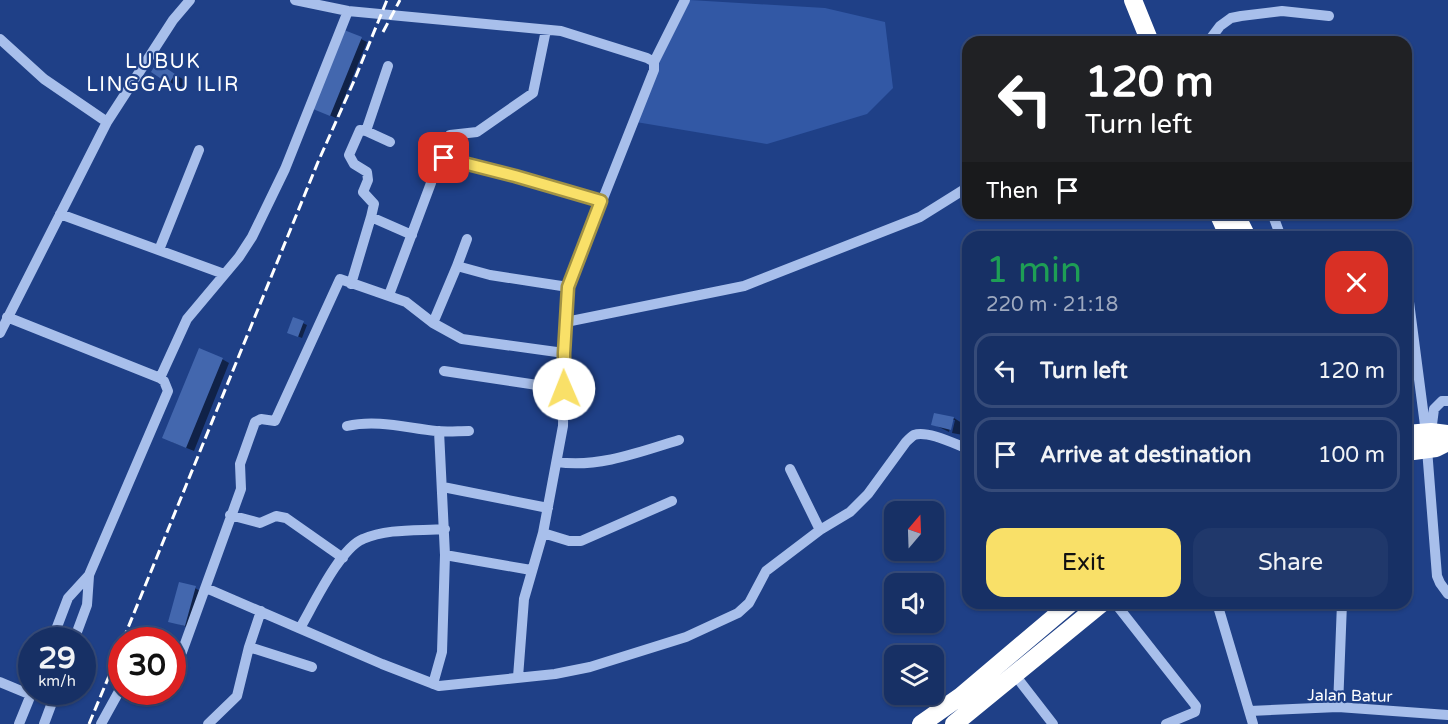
<!DOCTYPE html>
<meta charset="utf-8">
<style>
:root{--surface:#173065;--page:#20386b;--text:#f1f3f6;--muted:#9ea9bf;--line:#364b79;--accent:#f9e068}
body{margin:0;font-family:"Varela Round",sans-serif;background:var(--page);color:var(--text);height:100vh;display:flex;flex-direction:column;font-size:22px;white-space:nowrap}
*{box-sizing:border-box;margin:0}
p{font-size:20px;color:var(--muted)}
.icon{flex:none;width:33px;height:33px;fill:none;stroke:currentColor;stroke-width:2;stroke-linecap:round;stroke-linejoin:round}
.map{position:relative;flex:1;overflow:hidden}
.details{position:absolute;left:962px;top:231px;width:450px;height:378px;display:flex;flex-direction:column;background:var(--surface);border-radius:18px;box-shadow:0 2px 4px #0004,0 0 0 2px var(--line)}
.details>*{flex:none}
.banner{position:absolute;left:962px;top:36px;width:450px;height:183px;border-radius:18px;box-shadow:0 2px 4px #0004,0 0 0 2px var(--line);background:#202124;color:#fff;overflow:hidden}
.needle{width:39px;rotate:19deg}
.fabs{position:absolute;left:884px;top:501px;display:grid;gap:12px}
.fabs a{display:grid;place-items:center;width:60px;height:60px;border-radius:12px;background:var(--surface);box-shadow:0 2px 4px #0004,0 0 0 2px var(--line);font-size:30px}
.speed{position:absolute;left:18px;top:627px;display:flex;gap:12px;font-size:30px;font-weight:700;text-align:center}
.speed>*{display:grid;place-content:center;width:78px;height:78px;border-radius:50%;background:var(--surface);box-shadow:0 2px 4px #0004,0 0 0 2px var(--line);line-height:1}
.speed small{font-size:15px;font-weight:400}
.speed .limit{border:9px solid #d22;background:#fff;color:#111}
.pin{position:absolute;display:grid;place-items:center;width:51px;height:51px;color:#fff;margin:-26px;border-radius:12px;box-shadow:0 3px 9px #0006}
.me{position:absolute;width:66px;margin:-33px;rotate:359deg;stroke-linejoin:round;filter:drop-shadow(0 0 4px #0008)}
.turn{display:flex;align-items:center;gap:21px;height:126px;padding:0 24px;font-size:27px}
.turn .icon{width:78px;height:78px;stroke-width:2.5}
.turn b{display:block;font-size:42px;line-height:51px}
.then{display:flex;align-items:center;height:57px;padding:0 24px;background:#0003;gap:12px;font-size:22px}
.round{display:grid;place-items:center;flex:none;width:63px;height:63px;border-radius:18px;background:var(--page)}
.overview{display:flex;align-items:center;justify-content:space-between;height:102px;padding:0 24px}
h1{font-size:36px;font-weight:600;line-height:45px;color:#1e9e55}
.action{display:flex;gap:12px;margin-top:auto;padding:12px 24px}
.action a{flex:1;height:69px;border-radius:18px;background:var(--accent);color:#111;font-size:24px;font-weight:600;line-height:69px;text-align:center}
.action a+a{background:var(--page);color:var(--text)}
ul{padding:0;list-style:none}
li{display:flex;align-items:center;gap:18px;height:75px;margin:0 12px 9px;padding:0 12px;border:3px solid var(--line);border-radius:18px}
li div{flex:1}
li b{display:block;font-size:22px}
li em{font-style:normal}
.map>svg:first-child{display:block}
</style>
<div class="map">
<svg width="1448" height="724" viewBox="0 0 1448 724">
<rect width="100%" height="100%" fill="#1f4087"/>
<!-- green -->
<path fill="#3258a5" d="M690,0L825,8L885,22L893,88L867,114L767,144L636,122L658,62Z"/>
<!-- shadow -->
<path fill="#0007" d="M361,39L367,42L336,118L320,111Z
M169,71L186,81L181,89L170,82Z
M294,319L307,325L302,338L292,334Z
M222,359L229,363L194,451L172,442Z
M1406,387L1411,390L1414,417L1406,418Z
M954,418L965,425L963,435L952,433L955,420H952L949,432L933,424Z
M195,588L200,591L190,628L170,621Z"/>
<!-- building -->
<path fill="#4367ae" d="M344,30L362,37L330,116L313,109Z
M157,62L175,74L169,84L151,72Z
M293,317L304,321L298,337L287,333Z
M199,348L223,358L186,448L162,438Z
M934,413L954,417L951,430L931,425Z
M179,582L196,586L185,626L168,622Z"/>
<g fill="none" stroke-linecap="round" stroke-linejoin="round">
<!-- minor -->
<path stroke="#a8bfeb" stroke-width="10" d="M295,0L348,11L561,31L647,58L654,62
M0,39L44,79L107,122
M1208,42L1220,26L1231,18L1241,16L1282,11L1329,16
M366,131L390,142
M444,158L450,135L477,132L533,93L546,30
M1272,213L1281,237
M60,214L224,274
M371,217L374,204L363,192L368,180L367,172L354,164L349,155L360,130L366,131L388,66
M159,250L199,150
M457,266L467,239
M1406,279L1426,433
M351,284L371,217L412,235
M389,295L431,183L438,158L515,176L601,201
M7,317L160,378L164,381L168,391L89,575L68,598L52,640
M566,322L744,286L920,217L968,187
M433,323L457,266L490,275L568,287
M0,333L107,122L173,20L190,0
M444,371L564,389
M160,378L187,319L239,257L252,237L285,169L348,11
M347,426C377,419 407,428 436,431C447,432 458,431 469,431
M1431,432L1434,409L1442,401H1448
M1427,449L1437,576L1440,583L1448,594
M557,462C599,468 640,452 679,440
M790,469L820,530
M443,487L548,508
M230,515L260,523L276,516L286,518L343,558
M543,533L569,541H581L672,501
M445,555L531,570
M206,588L382,664L439,686L555,674L590,667L686,637L738,613L749,603L766,571L820,530L850,512L868,494L906,442C909,439 911,437 914,435C927,430 955,444 968,449
M1115,603L1196,706L1195,712L1166,724
M1217,603L1253,724
M300,628C313,606 340,548 363,539C388,528 419,531 445,529
M74,640L87,605L89,576
M249,647L312,667
M172,655L182,652L241,489L240,464L255,422L261,419L275,421L340,279L406,302L433,323L462,339L564,353
M1015,675L1053,724
M518,677L524,599L543,533L563,426L564,353L568,287L654,70V62L685,0
M0,682L31,695
M433,684L442,652L445,555L439,431
M1338,707L1342,603
M1250,711L1338,707L1448,715
M19,724L32,692
M44,724L56,692
M101,724L122,686
M208,724L237,696L249,647L261,611"/>
<!-- highway -->
<path stroke="#fff" stroke-width="18" d="M1133,0L1150,42
M1218,213L1229,237
M1235,213L1247,237
M1406,434L1431,432L1448,434
M1406,452L1436,448L1448,442
M921,724L961,696L1071,603
M954,724L1102,603"/>
<!-- rail -->
<path stroke="#fff" stroke-width="3" stroke-dasharray="10 4.5" stroke-linecap="butt" d="M383,32L400,0
M123,640L318,162L354,81L387,0
M89,724L122,645"/>
</g>
<g fill="none" stroke-linecap="round" stroke-linejoin="round">
<!-- route casing -->
<g stroke="#a29244" stroke-width="15">
<path id="route" d="M444,158L515,176L601,201L568,287L564,353V389"/>
</g>
<!-- route -->
<use href="#route" stroke="#f9e068" stroke-width="10"/>
</g>
<g text-anchor="middle" stroke-width="4.5" stroke-linejoin="round" paint-order="stroke">
<!-- street labels -->
<g font-size="16" fill="#fff" stroke="#1f4087">
<text transform="translate(1350 695) rotate(1)" y="6">Jalan Batur</text>
</g>
<!-- quarter labels -->
<g font-size="20" letter-spacing="1.5" fill="#fff" stroke="#1f4087">
<text x="163" y="68">LUBUK<tspan x="163" dy="23">LINGGAU ILIR</tspan></text>
</g>
</g>
</svg>
<div class="fabs">
<a><svg class="needle" viewBox="-14 -14 28 28"><path d="M0-13l5 13h-10z" fill="#e53935"/><path d="M0 13l5-13h-10z" fill="#9ea9bf"/></svg></a>
<a><svg class="icon" aria-label="sound" viewBox="0 0 24 24"><path d="M4 9h4l5-4v14l-5-4H4zM17 9q2 3 0 6"/></svg></a>
<a><svg class="icon" aria-label="layers" viewBox="0 0 24 24"><path d="M12 4l9 5-9 5-9-5zM3 14l9 5 9-5"/></svg></a>
</div>
<div class="speed"><div>29<small>km/h</small></div><div class="limit">30</div></div>
<div class="pin" style="left:444px;top:158px;background:#d93025"><svg class="icon" aria-label="arrive" viewBox="0 0 24 24"><path d="M6 21V4h12l-3 4 3 4H6"/></svg></div>
<svg class="me" style="left:564px;top:389px" viewBox="-20 -20 40 40"><circle r="19" fill="#fff"/><path d="M0-13L10 11 0 6-10 11z" fill="#f9e068"/></svg>
<div class="banner">
<div class="turn"><svg class="icon" aria-label="left" viewBox="0 0 24 24"><path d="M17 20v-9H6M10 6l-5 5 5 5"/></svg><div><b>120 m</b>Turn left</div></div>
<div class="then">Then<svg class="icon" aria-label="arrive" viewBox="0 0 24 24"><path d="M6 21V4h12l-3 4 3 4H6"/></svg></div>
</div>
<section class="details">
<div class="overview"><div><h1>1 min</h1><p>220 m · 21:18</p></div><a class="round" style="background:#d93025;color:#fff"><svg class="icon" aria-label="close" viewBox="0 0 24 24"><path d="M6 6l12 12M18 6L6 18"/></svg></a></div>
<ul>
<li><svg class="icon" aria-label="left" viewBox="0 0 24 24"><path d="M17 20v-9H6M10 6l-5 5 5 5"/></svg><div><b>Turn left</b></div><em>120 m</em></li>
<li><svg class="icon" aria-label="arrive" viewBox="0 0 24 24"><path d="M6 21V4h12l-3 4 3 4H6"/></svg><div><b>Arrive at destination</b></div><em>100 m</em></li>
</ul>
<div class="action"><a>Exit</a><a>Share</a></div>
</section>
</div>
